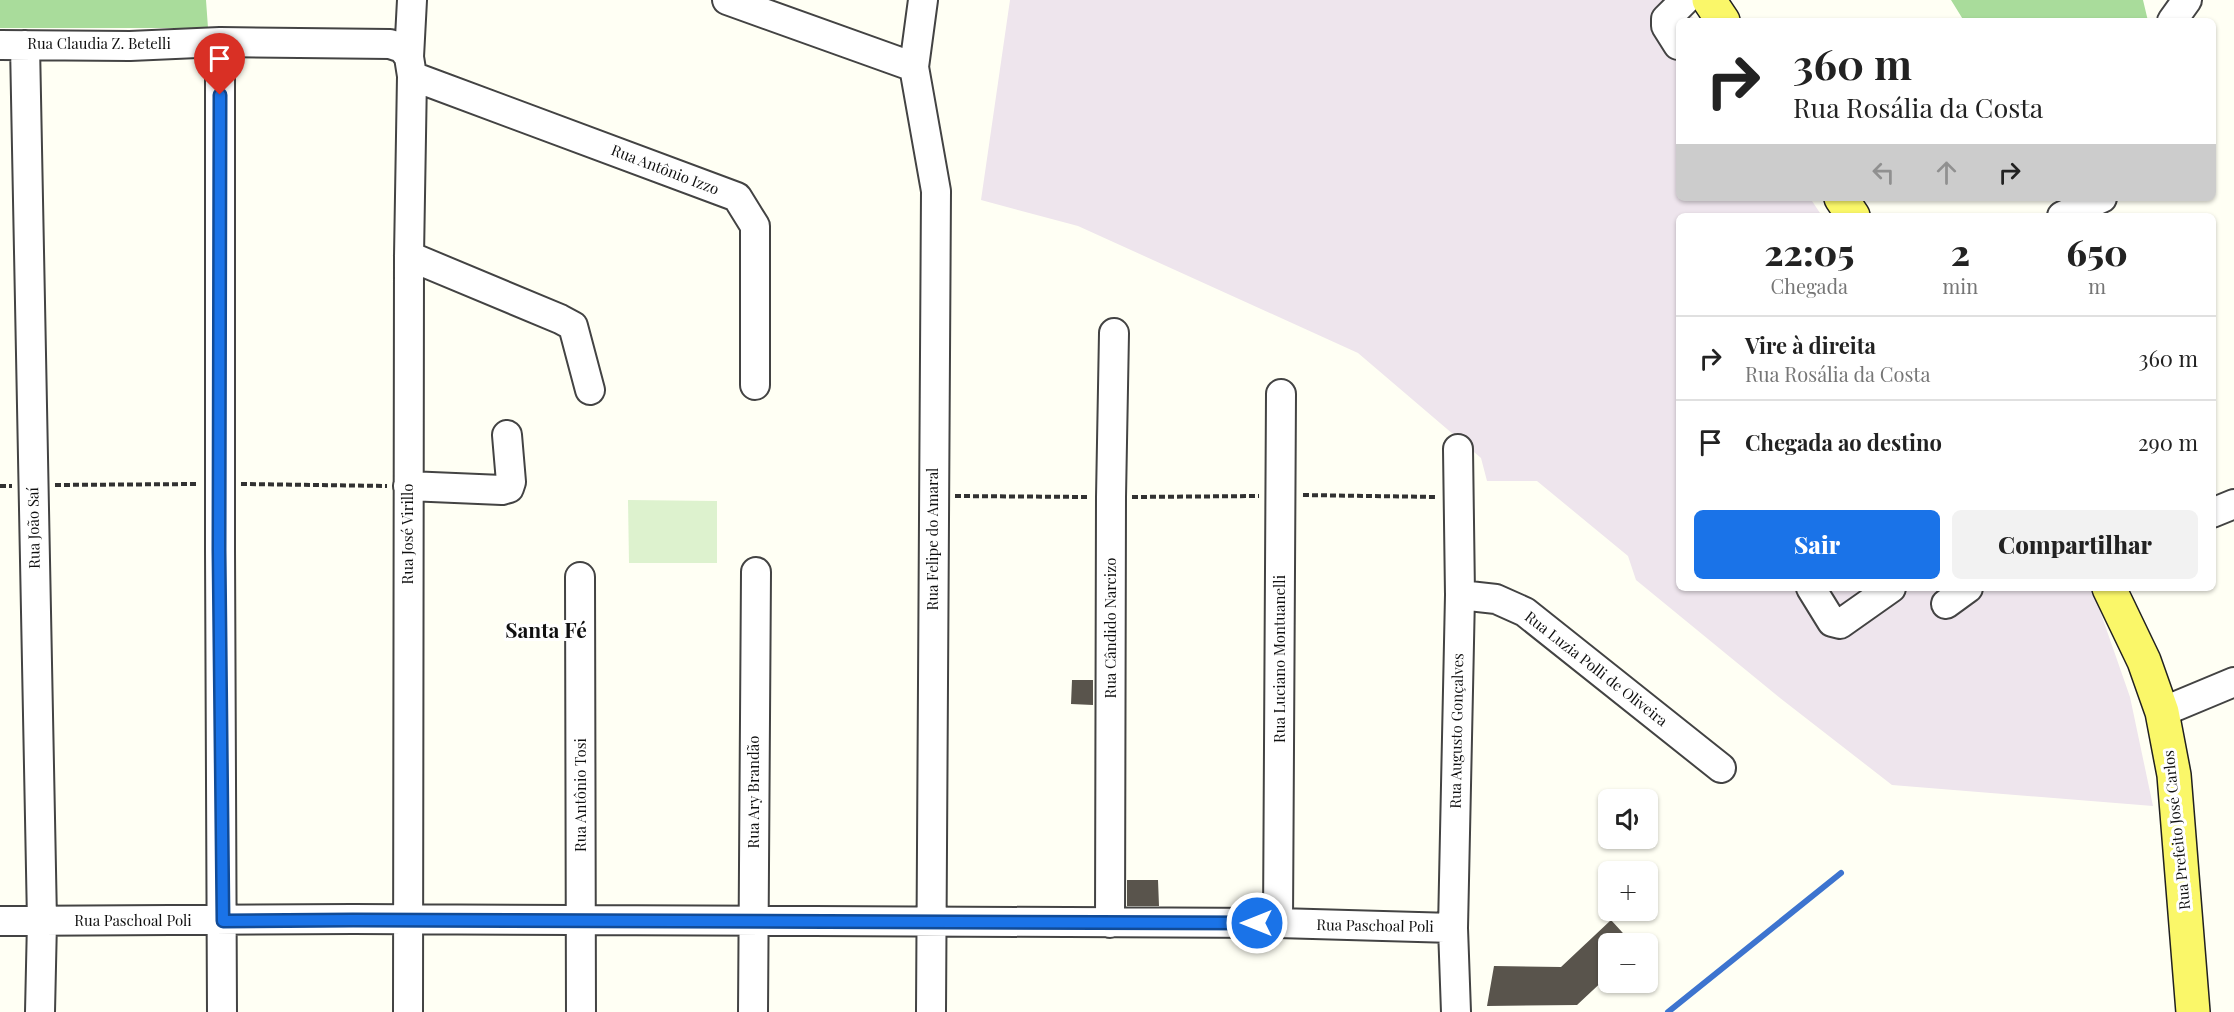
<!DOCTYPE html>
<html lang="pt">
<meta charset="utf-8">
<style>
:root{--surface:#fff;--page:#f2f2f2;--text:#222;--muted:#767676;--line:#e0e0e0;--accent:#1a73e8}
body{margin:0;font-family:"Playfair Display",serif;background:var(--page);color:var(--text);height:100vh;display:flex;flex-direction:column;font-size:22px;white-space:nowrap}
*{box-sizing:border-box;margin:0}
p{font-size:20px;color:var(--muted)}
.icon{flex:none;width:33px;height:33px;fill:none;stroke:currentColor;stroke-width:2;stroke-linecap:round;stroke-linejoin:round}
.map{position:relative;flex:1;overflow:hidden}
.panel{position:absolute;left:1676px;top:213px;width:540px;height:378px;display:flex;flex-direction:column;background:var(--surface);border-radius:9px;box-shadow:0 2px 4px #0004}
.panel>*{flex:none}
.top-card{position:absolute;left:1676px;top:18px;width:540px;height:183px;border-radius:9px;box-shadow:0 2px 4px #0004;background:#fff;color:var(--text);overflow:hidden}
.tools{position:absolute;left:1598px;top:789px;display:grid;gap:12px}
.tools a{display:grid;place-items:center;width:60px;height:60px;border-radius:9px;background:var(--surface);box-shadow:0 2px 4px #0004;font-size:30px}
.pin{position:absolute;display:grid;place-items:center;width:51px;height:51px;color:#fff;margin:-62px -26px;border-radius:50% 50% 50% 0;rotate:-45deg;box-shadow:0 0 6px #0007}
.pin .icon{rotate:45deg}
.me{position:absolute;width:66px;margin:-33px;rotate:270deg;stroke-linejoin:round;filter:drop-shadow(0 0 4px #0008)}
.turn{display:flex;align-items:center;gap:21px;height:126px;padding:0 18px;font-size:27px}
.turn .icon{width:78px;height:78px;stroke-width:2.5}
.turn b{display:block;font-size:42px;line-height:51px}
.lanes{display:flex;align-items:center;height:57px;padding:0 18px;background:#0003;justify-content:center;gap:30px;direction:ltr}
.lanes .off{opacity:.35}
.eta{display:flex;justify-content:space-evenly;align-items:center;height:102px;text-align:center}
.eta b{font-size:36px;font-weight:800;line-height:42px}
.primary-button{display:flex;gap:12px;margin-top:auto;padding:12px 18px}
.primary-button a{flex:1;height:69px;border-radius:9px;background:var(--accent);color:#fff;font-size:24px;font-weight:800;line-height:69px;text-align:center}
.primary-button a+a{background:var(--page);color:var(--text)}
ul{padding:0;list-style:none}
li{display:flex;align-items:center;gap:18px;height:84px;padding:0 18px;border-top:2px solid var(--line)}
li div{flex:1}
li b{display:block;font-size:22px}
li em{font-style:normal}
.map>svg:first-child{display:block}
</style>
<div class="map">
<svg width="2234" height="1012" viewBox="0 0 2234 1012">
<rect width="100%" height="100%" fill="#fffff4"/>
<!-- industrial -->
<path fill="#eee5ed" d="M1010,0H1682L1695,21H1678V198H1810L1822,216H1678V588H2092L2130,697L2153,806L1892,785L1780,698L1636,580L1628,556L1537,481H1487L1481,458L1358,353L1078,226L981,200Z"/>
<!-- forest -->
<path fill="#a9dc9b" d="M0,0H206L208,28H0Z
M1951,0H2143L2148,21H1964Z"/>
<!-- pitch -->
<path fill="#ddf2ce" d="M628,500L717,501V563H629Z"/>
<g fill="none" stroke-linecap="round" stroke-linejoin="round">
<!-- stream -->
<path stroke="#3d74cf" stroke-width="6" d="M1668,1012L1841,873"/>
</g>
<!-- building -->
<path fill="#59544c" d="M1072,680H1093V705L1071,704Z
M1127,880H1158L1159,906H1127Z
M1611,920L1633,944H1608V976L1577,1005L1487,1006L1494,966L1561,967Z"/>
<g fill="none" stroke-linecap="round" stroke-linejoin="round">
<!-- minor casing -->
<g stroke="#434343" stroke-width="32">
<path id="minor" d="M727,0L914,67
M923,0L914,67L936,191L931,1012
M2172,21L2187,0
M220,42V550L222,1012
M0,45L130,46L220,42L390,44L402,48L409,57
M25,45L42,921L40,1012
M1678,45L1666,26V19L1685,0
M412,76L737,197L755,226V385
M2062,216L2102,198
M409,256L560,319L573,326L590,390
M408,486L502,490L509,488L511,482L507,435
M2212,513L2234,504
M580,577L581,1012
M1811,588L1832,622L1840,624L1891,588
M1460,595L1496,599L1525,612L1721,768
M1946,604L1968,588
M2162,712L2234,682
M0,921L353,919L1278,923L1453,928
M1110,923L1111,497L1114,333
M1278,923L1281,394
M408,1012L409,256L412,76L409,57L412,0
M753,1012L756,572
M1456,1012L1453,928L1460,595L1458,449"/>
</g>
<!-- major casing -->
<g stroke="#212121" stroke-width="36">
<path id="major" d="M1709,0L1723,21
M1841,198L1853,216
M2109,588L2144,661L2162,712L2174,775L2193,1012"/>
</g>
<!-- path -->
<path stroke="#323232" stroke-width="4" stroke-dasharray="6 3" stroke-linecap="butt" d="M241,484L387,486
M55,485L198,484
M0,486H12
M1303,495L1436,497
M955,496L1088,497
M1132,497L1259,496"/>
<!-- minor -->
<use href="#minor" stroke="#fff" stroke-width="28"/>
<!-- major -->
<use href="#major" stroke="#faf769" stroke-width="33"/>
</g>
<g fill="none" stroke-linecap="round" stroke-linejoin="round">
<!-- route casing -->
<g stroke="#114b97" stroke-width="15">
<path id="route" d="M220,95L219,550L223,921L353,920L1257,923"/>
</g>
<!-- route -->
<use href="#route" stroke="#1a73e8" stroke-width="10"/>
</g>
<g text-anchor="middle" stroke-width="6" stroke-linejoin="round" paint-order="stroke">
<!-- street labels -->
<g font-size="15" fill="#101010" stroke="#fff">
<text x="99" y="49">Rua Claudia Z. Betelli</text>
<text transform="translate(665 170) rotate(21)" y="5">Rua Antônio Izzo</text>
<text transform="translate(34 528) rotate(-91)" y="5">Rua João Saí</text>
<text transform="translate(408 534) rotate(-90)" y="5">Rua José Virillo</text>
<text transform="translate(933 539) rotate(-90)" y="5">Rua Felipe do Amaral</text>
<text transform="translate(1111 628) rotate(-90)" y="5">Rua Cândido Narcizo</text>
<text transform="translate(1280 659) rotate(-90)" y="5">Rua Luciano Montuanelli</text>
<text transform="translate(1596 669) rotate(38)" y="5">Rua Luzia Polli de Oliveira</text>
<text transform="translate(1457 731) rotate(-89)" y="5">Rua Augusto Gonçalves</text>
<text transform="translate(754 792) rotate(-90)" y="5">Rua Ary Brandão</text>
<text transform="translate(581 795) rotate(-90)" y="5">Rua Antônio Tosi</text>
<text transform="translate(2177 830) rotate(-96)" y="5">Rua Prefeito José Carlos</text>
<text x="133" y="926">Rua Paschoal Poli</text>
<text transform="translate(1375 926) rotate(1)" y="5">Rua Paschoal Poli</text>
</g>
<!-- district labels -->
<g font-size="21" font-weight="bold" fill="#101010" stroke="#fff">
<text x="546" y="638">Santa Fé</text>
</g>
</g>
</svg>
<div class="tools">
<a><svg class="icon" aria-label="sound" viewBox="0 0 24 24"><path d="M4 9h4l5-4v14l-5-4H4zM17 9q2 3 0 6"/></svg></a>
<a>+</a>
<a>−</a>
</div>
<div class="pin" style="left:220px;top:95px;background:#d93025"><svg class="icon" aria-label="arrive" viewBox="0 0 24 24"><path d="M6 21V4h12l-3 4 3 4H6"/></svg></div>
<svg class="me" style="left:1257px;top:923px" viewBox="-20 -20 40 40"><circle r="17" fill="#1a73e8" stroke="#fff" stroke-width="3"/><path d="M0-11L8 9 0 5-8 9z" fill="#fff"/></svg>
<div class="top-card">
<div class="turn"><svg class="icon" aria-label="right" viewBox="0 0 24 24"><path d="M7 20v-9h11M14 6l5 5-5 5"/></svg><div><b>360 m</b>Rua Rosália da Costa</div></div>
<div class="lanes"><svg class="icon off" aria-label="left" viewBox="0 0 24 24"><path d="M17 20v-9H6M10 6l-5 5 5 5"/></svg><svg class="icon off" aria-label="ahead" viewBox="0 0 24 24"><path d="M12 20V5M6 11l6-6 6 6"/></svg><svg class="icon" aria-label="right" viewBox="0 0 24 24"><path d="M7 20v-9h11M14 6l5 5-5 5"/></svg></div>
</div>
<section class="panel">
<div class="eta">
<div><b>22:05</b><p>Chegada</p></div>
<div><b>2</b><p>min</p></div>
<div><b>650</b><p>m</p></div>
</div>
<ul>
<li><svg class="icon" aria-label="right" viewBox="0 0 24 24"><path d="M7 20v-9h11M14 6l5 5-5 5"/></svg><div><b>Vire à direita</b><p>Rua Rosália da Costa</p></div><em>360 m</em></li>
<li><svg class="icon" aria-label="arrive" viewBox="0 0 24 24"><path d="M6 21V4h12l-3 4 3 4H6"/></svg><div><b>Chegada ao destino</b></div><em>290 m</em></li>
</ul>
<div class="primary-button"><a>Sair</a><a>Compartilhar</a></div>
</section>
</div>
